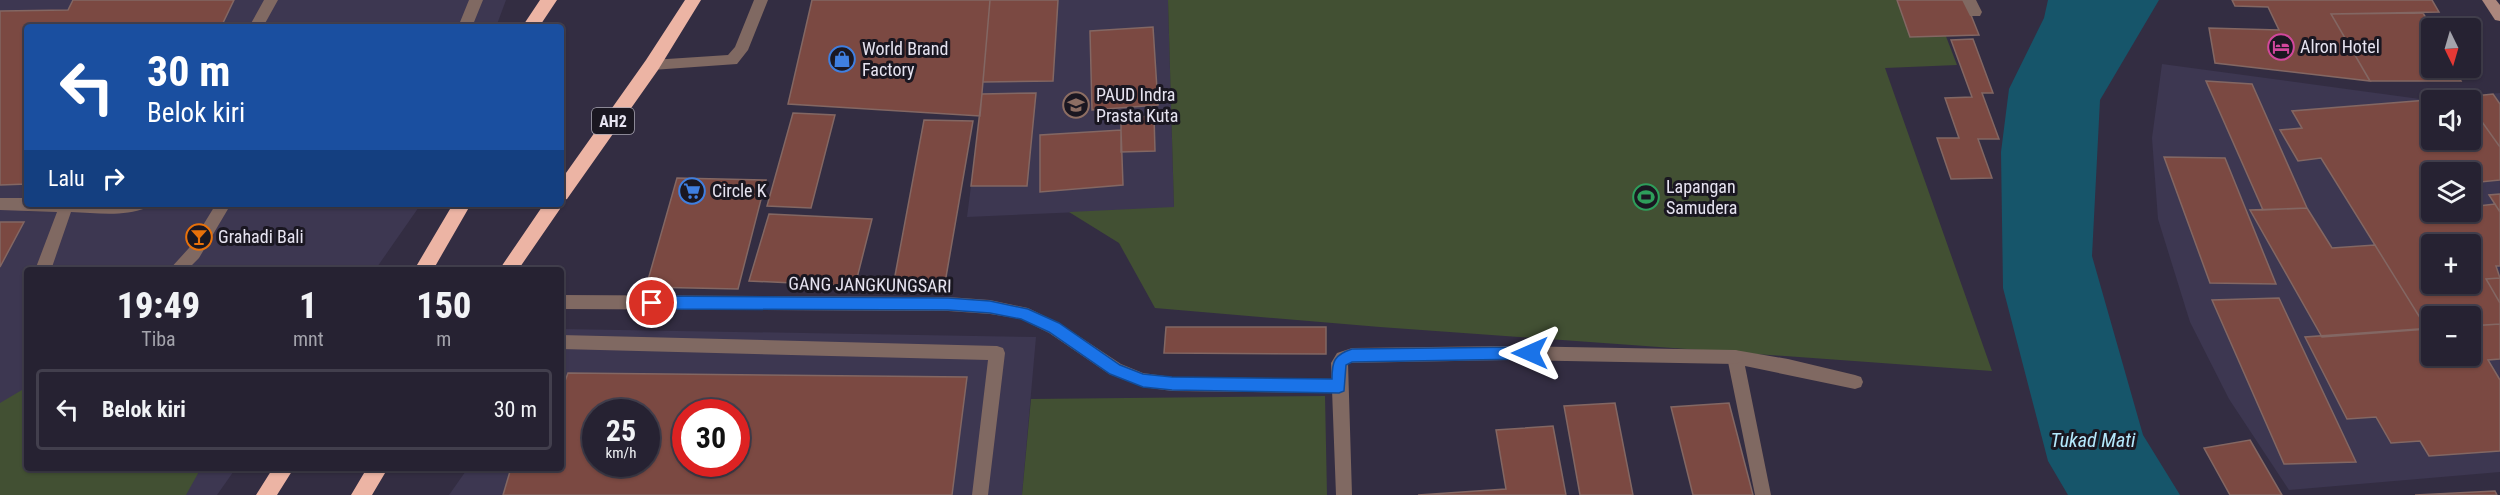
<!DOCTYPE html>
<html lang="id">
<meta charset="utf-8">
<style>
:root{--surface:#262232;--page:#2e2a3a;--text:#f1f3f6;--muted:#a4a4ac;--line:#423f4d}
body{margin:0;font-family:"Roboto Condensed",sans-serif;background:var(--page);color:var(--text);height:100vh;display:flex;flex-direction:column;font-size:22px;white-space:nowrap}
*{box-sizing:border-box;margin:0}
p{font-size:20px;color:var(--muted)}
.icon{flex:none;width:33px;height:33px;fill:none;stroke:currentColor;stroke-width:2;stroke-linecap:round;stroke-linejoin:round}
.map{position:relative;flex:1;overflow:hidden}
.panel{position:absolute;left:24px;top:267px;width:540px;height:204px;display:flex;flex-direction:column;background:var(--surface);border-radius:6px;box-shadow:0 2px 4px #0004,0 0 0 2px var(--line)}
.panel>*{flex:none}
.guide{position:absolute;left:24px;top:24px;width:540px;height:183px;border-radius:6px;box-shadow:0 2px 4px #0004,0 0 0 2px var(--line);background:#1a4fa0;color:#fff;overflow:hidden}
.needle{width:39px;rotate:175deg}
.tools{position:absolute;left:2421px;top:18px;display:grid;gap:12px}
.tools a{display:grid;place-items:center;width:60px;height:60px;border-radius:6px;background:var(--surface);box-shadow:0 2px 4px #0004,0 0 0 2px var(--line);font-size:30px}
.speed{position:absolute;left:582px;top:399px;display:flex;gap:12px;font-size:30px;font-weight:700;text-align:center}
.speed>*{display:grid;place-content:center;width:78px;height:78px;border-radius:50%;background:var(--surface);box-shadow:0 2px 4px #0004,0 0 0 2px var(--line);line-height:1}
.speed small{font-size:15px;font-weight:400}
.speed .limit{border:9px solid #d22;background:#fff;color:#111}
.pin{position:absolute;display:grid;place-items:center;width:51px;height:51px;color:#fff;margin:-26px;border:3px solid #fff;border-radius:50%;box-shadow:0 2px 6px #0007}
.me{position:absolute;width:66px;margin:-33px;rotate:270deg;stroke-linejoin:round;filter:drop-shadow(0 0 4px #0008)}
.turn{display:flex;align-items:center;gap:21px;height:126px;padding:0 24px;font-size:27px}
.turn .icon{width:78px;height:78px;stroke-width:2.5}
.turn b{display:block;font-size:42px;line-height:51px}
.then{display:flex;align-items:center;height:57px;padding:0 24px;background:#0003;gap:12px;font-size:22px}
.eta{display:flex;justify-content:space-evenly;align-items:center;height:102px;text-align:center}
.eta b{font-size:36px;font-weight:800;line-height:42px}
ul{padding:0;list-style:none}
li{display:flex;align-items:center;gap:18px;height:81px;margin:0 12px 9px;padding:0 12px;border:3px solid var(--line);border-radius:6px}
li div{flex:1}
li b{display:block;font-size:22px}
li em{font-style:normal}
.map>svg:first-child{display:block}
</style>
<div class="map">
<svg width="2500" height="495" viewBox="0 0 2500 495">
<rect width="100%" height="100%" fill="#332d42"/>
<!-- built -->
<path fill="#3d3751" fill-rule="evenodd" d="M0,0H506L496,27H27V204H421L375,270H27V468H236L217,495H0Z
M990,0H1168L1174,208L967,217L980,116Z
M2162,64L2427,100L2500,93V472L2289,490L2229,399L2190,322L2158,219L2152,138ZM2432,100H2470V140H2432ZM2432,172H2470V212H2432ZM2432,244H2470V284H2432ZM2432,316H2470V356H2432Z
M563,329L1036,337L1022,495H449L468,468H561V332ZM596,412H646V464H596ZM686,412H736V464H686Z"/>
<!-- green -->
<path fill="#425033" d="M1168,0H1932L1957,65L1885,68L1992,371L1380,327L1155,308L1119,243L1069,212L1174,207Z
M27,387V468H201L186,495H0V403Z
M1325,396L1327,495H1022L1031,399Z"/>
<!-- water -->
<path fill="#16556a" d="M2048,0H2159L2100,100L2092,256L2143,435L2180,495H2068L2048,461L2003,288L2001,152L2009,89L2044,18Z"/>
<!-- building -->
<path fill="#7b4942" stroke="#836763" stroke-width="1.5" fill-rule="evenodd" d="M73,0H234L221,27H27V184L0,185V11L68,10Z
M812,0H990L980,116L788,104Z
M990,0H1058L1053,81L983,82Z
M1897,0H1965L1979,35L1910,37Z
M2232,0H2432L2439,12L2331,14L2370,81L2215,63L2209,28L2279,30L2268,7L2235,6Z
M2423,13L2432,28V68H2453L2461,81H2370L2331,14Z
M1153,27L1158,105L1092,110L1090,31Z
M1973,39L1993,93H1982L1999,139H1978L1992,178L1951,179L1937,138H1959L1945,98L1972,97L1951,40Z
M2206,81L2252,84L2307,208L2263,210Z
M1036,93L1027,186H971L982,94Z
M2493,94L2500,104V147L2470,105V100L2465,97Z
M2465,97L2467,100H2432V140H2470V105L2500,147V180L2470,183V172H2432V212H2470V207L2495,204L2500,212V266H2496L2500,278L2486,279L2500,303V324L2470,326V316H2432V328L2427,329L2321,158L2298,161L2280,130L2302,128L2292,111ZM2432,244H2470V284H2432Z
M793,113L835,115L811,208L767,206Z
M1154,116L1155,151L1121,152V118Z
M924,120L973,121L945,283L894,281Z
M1121,130L1123,185L1040,192V135Z
M2164,157L2225,158L2276,284L2210,283Z
M677,178L766,180L738,289L646,287Z
M2500,194V212L2489,195Z
M2307,208L2332,248L2375,245L2427,329L2322,337L2250,210Z
M769,214L872,219L855,286L749,281Z
M0,222H24L0,267Z
M2500,278V303L2486,279Z
M2279,298L2356,462L2284,464L2212,300Z
M2500,324V359L2488,360L2500,380V451L2429,456L2420,441L2391,443L2376,417L2347,419L2305,337L2432,328V356H2470V326Z
M1166,327H1326V354L1164,353Z
M568,373L967,377L952,495H503L511,468H561V392ZM596,412H646V464H596ZM686,412H736V464H686Z
M1615,403L1633,495H1580L1564,406Z
M1729,403L1753,495H1693L1671,407Z
M1553,426L1566,495H1418L1506,489L1496,430Z
M2250,440L2282,495H2230L2204,448Z
M2495,491L2497,495H2415Z"/>
<g fill="none" stroke-linecap="round" stroke-linejoin="round">
<!-- lane -->
<path fill="#806962" fill-rule="evenodd" d="M264,0H278L263,27H249Z
M469,0H483L472,27H458Z
M754,0H768L748,50L737,64L652,70L647,69L645,65L647,61L652,60L728,55L735,47Z
M1962,0H1976L1982,12L1980,16H1970Z
M0,198H27V204H148L146,208C123,217 96,213 71,212L51,270H35L57,212L0,210Z
M216,204H231L199,258L187,270H169L189,248Z
M561,295L948,297L990,300L1028,308L1059,323L1121,364L1143,373L1172,377L1339,379L1345,381L1347,386L1345,391L1339,393L1172,391L1143,387L1109,374L1049,333L1021,319L990,314L948,311L561,309Z
M561,335L997,346L1003,348L1005,353L988,495H972L988,360L561,349Z
M1735,350L1788,359L1855,375L1861,377L1863,382L1861,387L1855,389L1745,366L1771,495H1755L1727,357L1729,352Z"/>
<!-- street -->
<path fill="#806962" fill-rule="evenodd" d="M1508,346L1735,350L1741,352L1743,357L1741,362L1735,364L1508,360L1348,363L1352,495H1336L1331,363L1337,353L1352,348Z"/>
<!-- secondary -->
<path fill="#ac877d" fill-rule="evenodd" d="M2482,0H2496L2500,5V21L2495,20Z"/>
<!-- highway -->
<path fill="#ecb4a4" fill-rule="evenodd" d="M540,0H557L539,27H522Z
M685,0H701L658,70L567,199L561,201L560,209L518,270H499L544,204H561V180L646,60Z
M453,204H471L433,270H414Z
M273,468H294L277,495H256Z
M367,468H388L372,495H351Z"/>
</g>
<!-- route -->
<path fill="#1a73e8" stroke="#114b97" stroke-width="1.5" d="M652,296L948,298L990,301L1028,309L1059,323L1120,365L1143,374L1172,377L1332,379C1332,361 1334,355 1352,349L1530,347L1535,349L1538,353L1535,358L1530,359L1352,362L1346,365L1344,391L1339,393L1172,390L1143,387L1110,374L1049,332L1021,319L990,313L948,310L652,309L647,307L645,303L647,298Z"/>
<!-- icons -->
<defs>
<g id="hotel-ring" transform="scale(1.35)"><circle r="9.5" fill="#1a1721" stroke="#d1479c" stroke-width="1.5"/><path d="M-6-4.5h1.5V1H6V5H4.5V3h-9V5H-6ZM-4 0a1.8 1.8 0 1 1 3.6 0ZM.5 0V-2.5h3Q6-2.5 6 0Z" fill="#d1479c"/></g>
<g id="shop-ring" transform="scale(1.35)"><circle r="9.5" fill="#1a1721" stroke="#3f7fe0" stroke-width="1.5"/><path d="M-5-2.5h2.3a2.7 3.5 0 0 1 5.4 0H5L5.5 6h-11ZM-1.5-2.5h3a1.5 2.3 0 0 0-3 0Z" fill="#3f7fe0"/></g>
<g id="school-ring" transform="scale(1.35)"><circle r="9.5" fill="#1a1721" stroke="#8d6e63" stroke-width="1.5"/><path d="M0-5L7-2L0 1L-7-2ZM-4 1L0 2.5L4 1V4Q0 6-4 4Z" fill="#8d6e63"/></g>
<g id="supermarket-ring" transform="scale(1.35)"><circle r="9.5" fill="#1a1721" stroke="#3f7fe0" stroke-width="1.5"/><path d="M-6-5.5h2.5l.6 2H6L4.5 2H-2.5L-4.4-4H-6ZM-1.5 3.2a1.3 1.3 0 1 0 .1 0ZM3 3.2a1.3 1.3 0 1 0 .1 0Z" fill="#3f7fe0"/></g>
<g id="stadium-ring" transform="scale(1.35)"><circle r="9.5" fill="#1a1721" stroke="#2e9e5b" stroke-width="1.5"/><path d="M0-5a6.5 5 0 1 0 0 10a6.5 5 0 1 0 0-10ZM-3.5-1.8h7v3.6h-7Z" fill="#2e9e5b"/></g>
<g id="bar-ring" transform="scale(1.35)"><circle r="9.5" fill="#1a1721" stroke="#e8710a" stroke-width="1.5"/><path d="M-6-5H6L.8 .8V4.5H3.5V6h-7V4.5H-.8V.8Z" fill="#e8710a"/></g>
</defs>
<g fill-rule="evenodd">
<use href="#hotel-ring" x="2281" y="47"/>
<use href="#shop-ring" x="842" y="59"/>
<use href="#school-ring" x="1076" y="105"/>
<use href="#supermarket-ring" x="692" y="191"/>
<use href="#stadium-ring" x="1646" y="197"/>
<use href="#bar-ring" x="199" y="237"/>
</g>
<g text-anchor="middle" stroke-width="6" stroke-linejoin="round" paint-order="stroke">
<!-- shield labels -->
<rect fill="#1a1721" stroke="#a9a6b2" stroke-width="1.5" x="592" y="108" width="42" height="26" rx="4.5"/>
<g font-size="16" font-weight="bold" fill="#e6e3f0">
<text x="613" y="127">AH2</text>
</g>
<!-- poi labels -->
<g font-size="18" fill="#e6e3f0" stroke="#1a1721" text-anchor="start">
<text x="2300" y="53">Alron Hotel</text>
<text x="862" y="55">World Brand<tspan x="862" dy="21">Factory</tspan></text>
<text x="1096" y="101">PAUD Indra<tspan x="1096" dy="21">Prasta Kuta</tspan></text>
<text x="1666" y="193">Lapangan<tspan x="1666" dy="21">Samudera</tspan></text>
<text x="712" y="197">Circle K</text>
<text x="218" y="243">Grahadi Bali</text>
</g>
<!-- street labels -->
<g font-size="18" fill="#e6e3f0" stroke="#1a1721">
<text transform="translate(870 285) rotate(1)" y="6">GANG JANGKUNGSARI</text>
</g>
<!-- water labels -->
<g font-size="20" font-style="italic" fill="#b5e9fd" stroke="#1a1721">
<text x="2093" y="447">Tukad Mati</text>
</g>
</g>
</svg>
<div class="tools">
<a><svg class="needle" viewBox="-14 -14 28 28"><path d="M0-13l5 13h-10z" fill="#e53935"/><path d="M0 13l5-13h-10z" fill="#a4a4ac"/></svg></a>
<a><svg class="icon" aria-label="sound" viewBox="0 0 24 24"><path d="M4 9h4l5-4v14l-5-4H4zM17 9q2 3 0 6"/></svg></a>
<a><svg class="icon" aria-label="layers" viewBox="0 0 24 24"><path d="M12 4l9 5-9 5-9-5zM3 14l9 5 9-5"/></svg></a>
<a>+</a>
<a>−</a>
</div>
<div class="speed"><div>25<small>km/h</small></div><div class="limit">30</div></div>
<div class="pin" style="left:652px;top:303px;background:#d93025"><svg class="icon" aria-label="arrive" viewBox="0 0 24 24"><path d="M6 21V4h12l-3 4 3 4H6"/></svg></div>
<svg class="me" style="left:1530px;top:353px" viewBox="-20 -20 40 40"><path d="M0-17L14 15 0 8-14 15z" fill="#1a73e8" stroke="#fff" stroke-width="4"/></svg>
<div class="guide">
<div class="turn"><svg class="icon" aria-label="left" viewBox="0 0 24 24"><path d="M17 20v-9H6M10 6l-5 5 5 5"/></svg><div><b>30 m</b>Belok kiri</div></div>
<div class="then">Lalu<svg class="icon" aria-label="right" viewBox="0 0 24 24"><path d="M7 20v-9h11M14 6l5 5-5 5"/></svg></div>
</div>
<section class="panel">
<div class="eta">
<div><b>19:49</b><p>Tiba</p></div>
<div><b>1</b><p>mnt</p></div>
<div><b>150</b><p>m</p></div>
</div>
<ul>
<li><svg class="icon" aria-label="left" viewBox="0 0 24 24"><path d="M17 20v-9H6M10 6l-5 5 5 5"/></svg><div><b>Belok kiri</b></div><em>30 m</em></li>
</ul>
</section>
</div>
